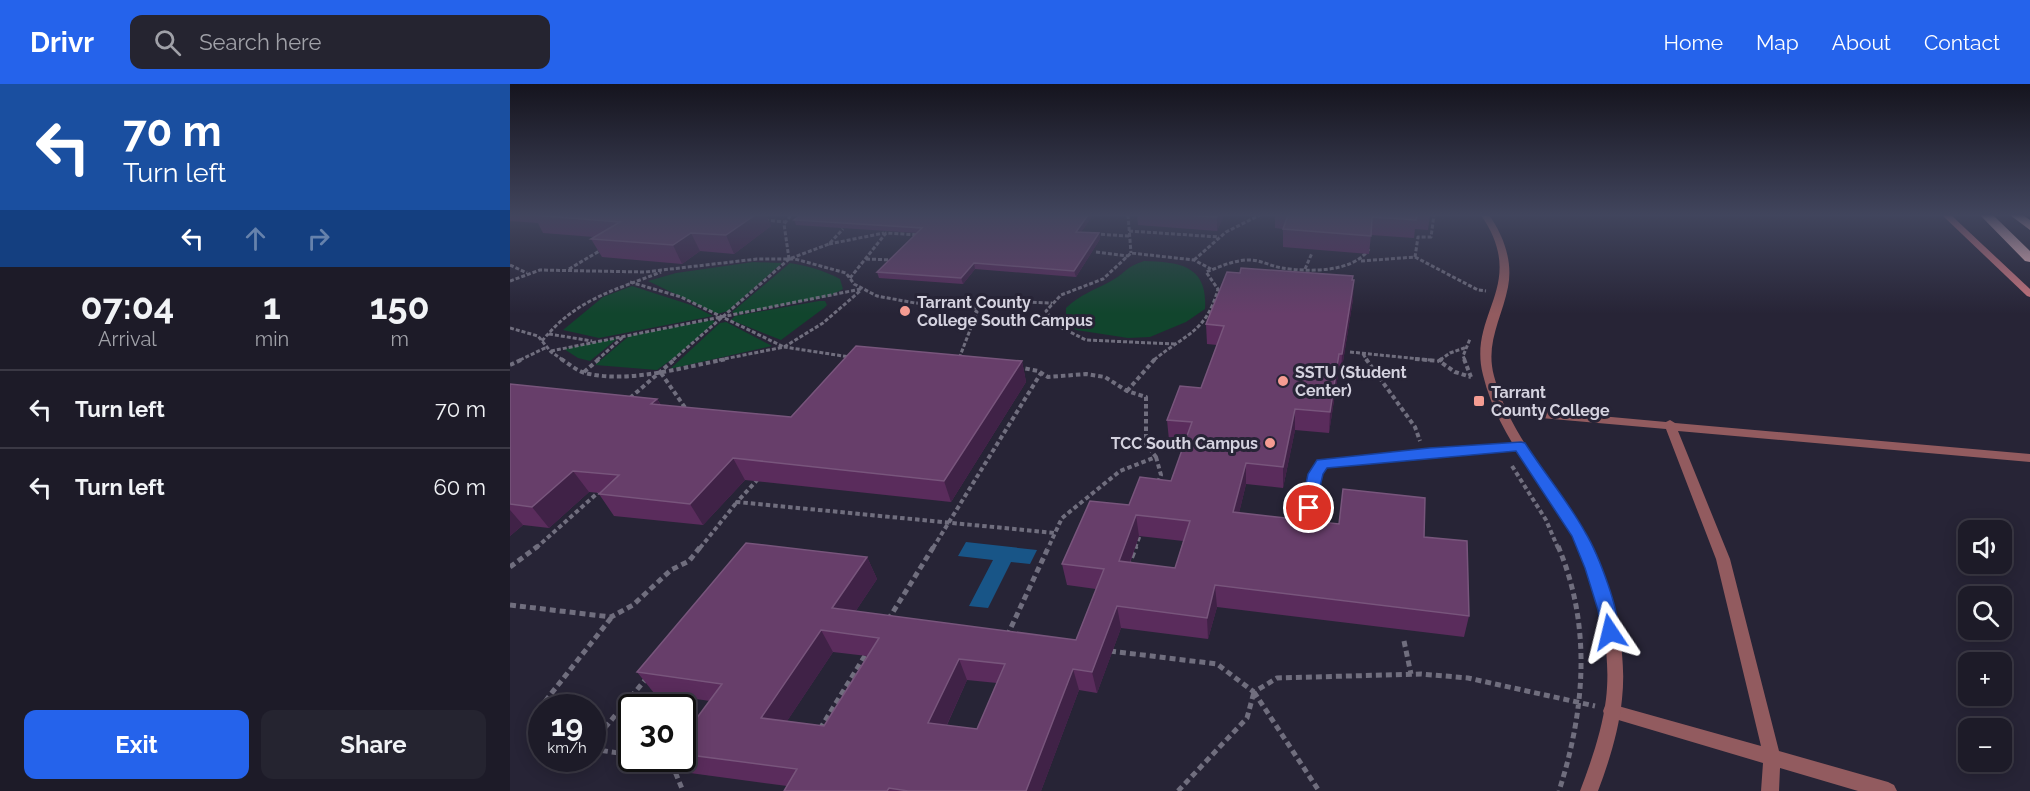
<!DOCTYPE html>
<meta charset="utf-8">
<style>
:root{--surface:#1d1b28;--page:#252430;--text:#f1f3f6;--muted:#a0a1a8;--line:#3b3945;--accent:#2563eb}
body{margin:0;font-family:Raleway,sans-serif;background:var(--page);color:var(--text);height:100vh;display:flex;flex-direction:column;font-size:22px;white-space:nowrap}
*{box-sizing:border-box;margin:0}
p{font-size:20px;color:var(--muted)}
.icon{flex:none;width:33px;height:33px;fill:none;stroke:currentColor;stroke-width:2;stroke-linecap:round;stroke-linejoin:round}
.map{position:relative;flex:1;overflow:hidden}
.details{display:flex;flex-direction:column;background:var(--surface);width:510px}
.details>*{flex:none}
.guide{background:#1a4fa0;color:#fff;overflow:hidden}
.controls{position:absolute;left:1448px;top:436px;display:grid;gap:12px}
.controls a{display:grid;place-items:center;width:54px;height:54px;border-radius:12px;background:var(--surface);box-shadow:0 3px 15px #0003,0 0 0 2px var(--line);font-size:30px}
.speed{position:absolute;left:18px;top:610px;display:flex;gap:12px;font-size:30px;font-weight:700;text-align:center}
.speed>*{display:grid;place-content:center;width:78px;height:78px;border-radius:50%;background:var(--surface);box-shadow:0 3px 15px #0003,0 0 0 2px var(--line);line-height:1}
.speed small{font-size:15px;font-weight:400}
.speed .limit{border:3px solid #111;border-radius:9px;background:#fff;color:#111}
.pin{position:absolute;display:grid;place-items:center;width:51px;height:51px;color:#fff;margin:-26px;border:3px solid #fff;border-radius:50%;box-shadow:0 2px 6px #0007}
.me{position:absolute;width:66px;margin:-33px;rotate:350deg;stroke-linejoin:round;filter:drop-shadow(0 0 4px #0008)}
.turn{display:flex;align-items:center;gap:21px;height:126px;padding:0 24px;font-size:27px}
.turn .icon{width:78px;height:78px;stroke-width:2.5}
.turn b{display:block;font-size:42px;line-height:51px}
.lanes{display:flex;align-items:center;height:57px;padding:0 24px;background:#0003;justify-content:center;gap:30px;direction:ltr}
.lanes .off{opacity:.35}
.eta{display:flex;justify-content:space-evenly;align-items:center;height:102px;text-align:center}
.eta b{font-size:36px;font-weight:700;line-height:42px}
.cta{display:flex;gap:12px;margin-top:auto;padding:12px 24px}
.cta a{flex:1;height:69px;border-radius:12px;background:var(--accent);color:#fff;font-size:24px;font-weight:700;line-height:69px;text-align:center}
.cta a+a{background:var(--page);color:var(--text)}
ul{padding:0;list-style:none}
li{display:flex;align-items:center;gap:18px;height:78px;padding:0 24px;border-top:2px solid var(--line)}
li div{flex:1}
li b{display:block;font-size:22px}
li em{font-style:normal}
header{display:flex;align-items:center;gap:36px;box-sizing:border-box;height:84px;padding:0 30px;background:var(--accent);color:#fff}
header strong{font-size:28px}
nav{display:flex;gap:33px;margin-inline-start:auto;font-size:21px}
.search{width:420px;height:54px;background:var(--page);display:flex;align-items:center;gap:15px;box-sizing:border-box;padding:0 21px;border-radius:12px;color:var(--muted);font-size:22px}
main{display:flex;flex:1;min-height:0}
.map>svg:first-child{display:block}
</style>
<header>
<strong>Drivr</strong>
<div class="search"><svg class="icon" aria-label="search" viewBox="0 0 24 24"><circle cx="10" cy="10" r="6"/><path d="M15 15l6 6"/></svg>Search here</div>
<nav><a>Home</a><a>Map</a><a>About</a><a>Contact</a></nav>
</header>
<main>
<section class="details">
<div class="guide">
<div class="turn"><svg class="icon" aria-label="left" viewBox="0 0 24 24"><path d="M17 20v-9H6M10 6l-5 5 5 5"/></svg><div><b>70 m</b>Turn left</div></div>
<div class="lanes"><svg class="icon" aria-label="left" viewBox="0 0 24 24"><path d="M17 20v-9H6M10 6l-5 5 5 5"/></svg><svg class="icon off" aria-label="ahead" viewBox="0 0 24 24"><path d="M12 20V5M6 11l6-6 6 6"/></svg><svg class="icon off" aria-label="right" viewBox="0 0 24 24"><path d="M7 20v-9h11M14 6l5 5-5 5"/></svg></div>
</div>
<div class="eta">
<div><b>07:04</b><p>Arrival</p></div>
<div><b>1</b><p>min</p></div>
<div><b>150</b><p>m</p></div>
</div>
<ul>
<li><svg class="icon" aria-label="left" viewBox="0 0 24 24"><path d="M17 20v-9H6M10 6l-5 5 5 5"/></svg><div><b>Turn left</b></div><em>70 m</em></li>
<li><svg class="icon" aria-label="left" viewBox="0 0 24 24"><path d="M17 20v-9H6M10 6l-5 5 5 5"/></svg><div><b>Turn left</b></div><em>60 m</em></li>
</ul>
<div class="cta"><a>Exit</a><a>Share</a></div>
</section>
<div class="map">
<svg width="1520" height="707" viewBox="0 0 1520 707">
<rect width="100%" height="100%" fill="#272436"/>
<!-- green -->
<path fill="#11452d" d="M634,177C671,178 698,182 695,225L676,238L640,253L618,254L566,246L556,237V224C570,210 585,206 601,197C616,189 615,183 634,177Z
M243,178L272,179L218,227L207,230L138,197L166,189Z
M280,179C298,182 313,186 330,195L333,205L320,212L226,230L222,228Z
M122,202L181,221L203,232L89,254L53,246L93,213Z
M309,217H315L317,221L314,224L271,256L221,236L225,232Z
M202,236L205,238L169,270L147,286L85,281L119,252Z
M216,238L262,262L160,285L210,239Z
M108,254L80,277L68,274L54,265Z"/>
<!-- water -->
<path fill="#185587" d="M456,458L527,466L520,480L501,478L478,524L459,522L483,476L448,472Z"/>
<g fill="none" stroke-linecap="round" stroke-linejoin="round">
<!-- path-far2 -->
<path stroke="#706e7e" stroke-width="3" stroke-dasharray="4 2" stroke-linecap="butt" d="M618,131L621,169
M255,136L275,138
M619,147L709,153
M585,150L619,152
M319,160L374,149
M586,168L618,172
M905,173L968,206L976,207
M279,175L274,140L281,131
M356,175L383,176
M684,176L716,148L750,131
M851,177L905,173L908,153H921L924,131
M0,181L17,189
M59,185L91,166
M795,185L802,169
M340,194L376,149L410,151
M0,197L30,186L135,188L247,175H285L336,189L344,200L367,212L405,219L461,223L467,228L450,272
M120,198L171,213L274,263L313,239L350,207
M463,224L514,218L542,219
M0,244L28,252L41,268L53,276
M39,250L82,257
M32,257C66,215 103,207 151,188
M665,260L576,256L546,241L536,227L551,211L593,195L621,169L684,176L701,185
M41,267L351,205
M840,268L920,276
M853,270L857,276
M10,276L37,263
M87,276L113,253
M163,276L279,175L319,160L333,145
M209,276L274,263L340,273
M644,276C675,250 696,249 708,205L696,188C709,183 722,177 736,176C749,175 760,182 772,184C798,188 843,189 859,165
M930,276L940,269L957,263
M955,276L953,272L960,255"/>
<!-- path-far1 -->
<path stroke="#706e7e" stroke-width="4" stroke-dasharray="4.5 3" stroke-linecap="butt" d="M51,275C58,279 67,287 75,289C119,300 173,283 217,275
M856,275L905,343L910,357
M905,275L929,277
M932,275L929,277L945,288L961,293
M954,275L961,293
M0,281L13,275
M508,283L528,287L538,293L576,290L595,293L617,307L636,313V360L646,373L610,387L552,434L538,464
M74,288L89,275
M151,289L176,325
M617,307L645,275
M120,314L165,275
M646,373L651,391L648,398
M1002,382L1036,436L1048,464
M248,395L227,418L545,449
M26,464L91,406
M190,464L227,418
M423,464L531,289
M625,464L631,448"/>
<!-- path -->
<path stroke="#706e7e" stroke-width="5" stroke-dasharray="6 4" stroke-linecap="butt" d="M1048,462C1082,542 1075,626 1049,707
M0,483L28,462
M618,483L626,462
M0,521L101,533L123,521L161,486L179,477L191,462
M378,536L424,462
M497,552L539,462
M894,557L901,590
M600,567L707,580L744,608L767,594L911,590L958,594L1085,622
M744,608L809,707
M310,645L356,570
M32,657L23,653L21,639L33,620L101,534
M82,659L136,595
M82,665L122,671
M143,675L161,678L173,707
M668,707L737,634L744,608"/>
<!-- lane -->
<path fill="#925b5f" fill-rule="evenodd" d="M991,323L1156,338L1160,336L1165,339L1520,370V378L1168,347L1220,475L1269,667L1378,698L1384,701L1387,707H1348L1270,684L1269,707H1251L1253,679L1095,632L1093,627L1095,622L1101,620L1251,662L1206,475L1156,345L987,330L985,327L987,324Z
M1011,358L1017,362L1015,365L816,384L812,390L804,427H794L792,424L800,390L808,377L919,365Z"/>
<!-- street -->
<path fill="#925b5f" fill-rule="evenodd" d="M971,131H979C994,152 1003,178 998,203C992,234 975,259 984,292C997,342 1031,383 1060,425C1095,476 1119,552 1112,615C1109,646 1099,678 1088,707H1070C1081,678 1092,647 1096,615C1103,557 1083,482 1052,433C1022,388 986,345 973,291C957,229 1019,201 971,131Z"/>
<!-- secondary -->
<path fill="#cf777f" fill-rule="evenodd" d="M1432,131H1441L1520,205V213L1517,212Z"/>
<!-- highway -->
<path fill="#f6bec2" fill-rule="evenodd" d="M1470,131H1483L1520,167V178L1515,177Z
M1500,131H1513L1520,136V146Z"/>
</g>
<!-- wall -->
<path fill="#5a2c5c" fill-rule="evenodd" d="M0,131H256L261,142L224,170L190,167L172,180L92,173L81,155L84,153L33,149L28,139L0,137Z
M291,131H583L571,148L589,149L590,155L566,193L465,185L453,200L369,194L367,188L407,149L286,141L284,136Z
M627,131H714L707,147L628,141Z
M765,131H920L918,146L905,145L904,154L861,151L859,170L773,163V145L765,144Z
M842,196L843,215L831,290H828L819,349L785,346L773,404L736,400L729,429L914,453L959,532L954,553L707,523L698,555L611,544L587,609L569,606L531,707H274L277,702L180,689L168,675H172V654L200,617L144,609L127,588L357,473L367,495L345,528L566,556L586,505L557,501L552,480L619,421L661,397L675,358L659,356L657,336L691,304L707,261L697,260L696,240ZM629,452L673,457L665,484L620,479ZM323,568L357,572L314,642L277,637ZM457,596L487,599L467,645L437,641Z
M512,277L516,298L441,418L235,396L193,441L104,432L89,410L90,409L79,408L39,444L13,441L0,452V300L147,315L151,321L281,333Z"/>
<!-- shaded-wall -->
<path fill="#402247" d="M245,131H256L261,142L224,170L216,151Z
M578,131H583L567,154L566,148Z
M708,131H714L707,147V133Z
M181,149L190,167L172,180L163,161Z
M589,149L590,155L566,193L564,187Z
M464,179L465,185L453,200L451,194Z
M844,196L843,215L831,290L832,270Z
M829,270L828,290L819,349L820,328Z
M512,277L516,298L441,418L434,397Z
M147,315L159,336L141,320Z
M785,325V346L773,404V383Z
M223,374L235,396L193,441L180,420Z
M736,379V400L724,450L723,428Z
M63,387L79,408L39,444L22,423Z
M0,426L13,441L0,452Z
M626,431L629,452L612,499L609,477Z
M357,473L367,495L333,546L322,524Z
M705,501L707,523L698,555L697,534Z
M607,522L611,544L587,609L582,588Z
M311,546L323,568L265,655L251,634Z
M449,575L457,596L428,660L418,639Z
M563,585L569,606L531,707H516Z"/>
<!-- building -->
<path fill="#673e6a" stroke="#78557c" stroke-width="1.5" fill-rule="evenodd" d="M23,131H245L216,151L181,149L163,161L81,155L110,138Z
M291,131H578L566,148L589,149L564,187L464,179L451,194L367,188L412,144L284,136Z
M674,131H708L707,133Z
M778,131H907L906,136L862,133L861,152L773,145Z
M731,184L843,192L842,196H844L832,270H829L820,328L785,325L773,383L736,379L723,428L829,440L833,405L915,414L914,453L957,457L959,532L705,501L697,534L607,522L582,588L563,585L516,707H398L379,704L377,707H274L287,685L172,670V654L212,600L127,588L236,459L357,473L322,524L566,556L594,485L552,480L580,417L619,421L630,393L661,397L682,338L657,336L670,302L691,304L714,242L696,240L717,188L730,189ZM626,431L680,437L665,484L609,477ZM311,546L369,554L314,642L251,634ZM449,575L495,580L467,645L418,639Z
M346,262L512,277L434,397L223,374L180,420L89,410L109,391L63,387L22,423L0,420V300L147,315L141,320L281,333Z"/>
<!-- sky -->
<linearGradient id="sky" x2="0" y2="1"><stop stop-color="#15141e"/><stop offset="0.57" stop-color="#41455d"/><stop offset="1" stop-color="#41455d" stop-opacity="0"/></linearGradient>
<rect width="1520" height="230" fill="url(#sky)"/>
<!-- route -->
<path fill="#2563eb" stroke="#184099" stroke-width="1.5" d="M1011,358L1015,359C1034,389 1058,417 1075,448C1086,466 1115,535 1106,553L1100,555L1093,553L1088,526L1075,484L1062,452L1006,367L817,384L813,390L804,428L799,430L791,424L798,390L807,376L919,364Z"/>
<!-- markers -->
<g fill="#f59c92" stroke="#272436" stroke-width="2">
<circle cx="395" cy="227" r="6"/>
<circle cx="773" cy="297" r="6"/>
<rect x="963" y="311" width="12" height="12" rx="3"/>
<circle cx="760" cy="359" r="6"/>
</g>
<g text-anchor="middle" stroke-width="6" stroke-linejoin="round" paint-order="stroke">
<!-- poi labels -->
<g font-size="16" font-weight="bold" fill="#d4d2df" stroke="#272436" text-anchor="start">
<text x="407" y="224">Tarrant County<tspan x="407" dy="18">College South Campus</tspan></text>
<text x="785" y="294">SSTU (Student<tspan x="785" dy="18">Center)</tspan></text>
<text x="981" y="314">Tarrant<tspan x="981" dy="18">County College</tspan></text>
<text x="748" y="365" text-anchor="end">TCC South Campus</text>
</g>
</g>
</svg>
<div class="controls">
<a><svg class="icon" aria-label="sound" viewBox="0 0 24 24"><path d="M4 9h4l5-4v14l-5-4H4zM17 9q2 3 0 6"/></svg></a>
<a><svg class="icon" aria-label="search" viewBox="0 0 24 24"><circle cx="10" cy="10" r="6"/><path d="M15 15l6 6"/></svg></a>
<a>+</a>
<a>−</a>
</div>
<div class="speed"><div>19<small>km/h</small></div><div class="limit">30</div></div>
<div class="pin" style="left:799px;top:424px;background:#d93025"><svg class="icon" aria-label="arrive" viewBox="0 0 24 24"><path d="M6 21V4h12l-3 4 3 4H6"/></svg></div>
<svg class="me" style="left:1100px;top:548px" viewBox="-20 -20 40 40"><path d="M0-17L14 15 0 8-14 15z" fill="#2563eb" stroke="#fff" stroke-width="4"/></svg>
</div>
</main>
